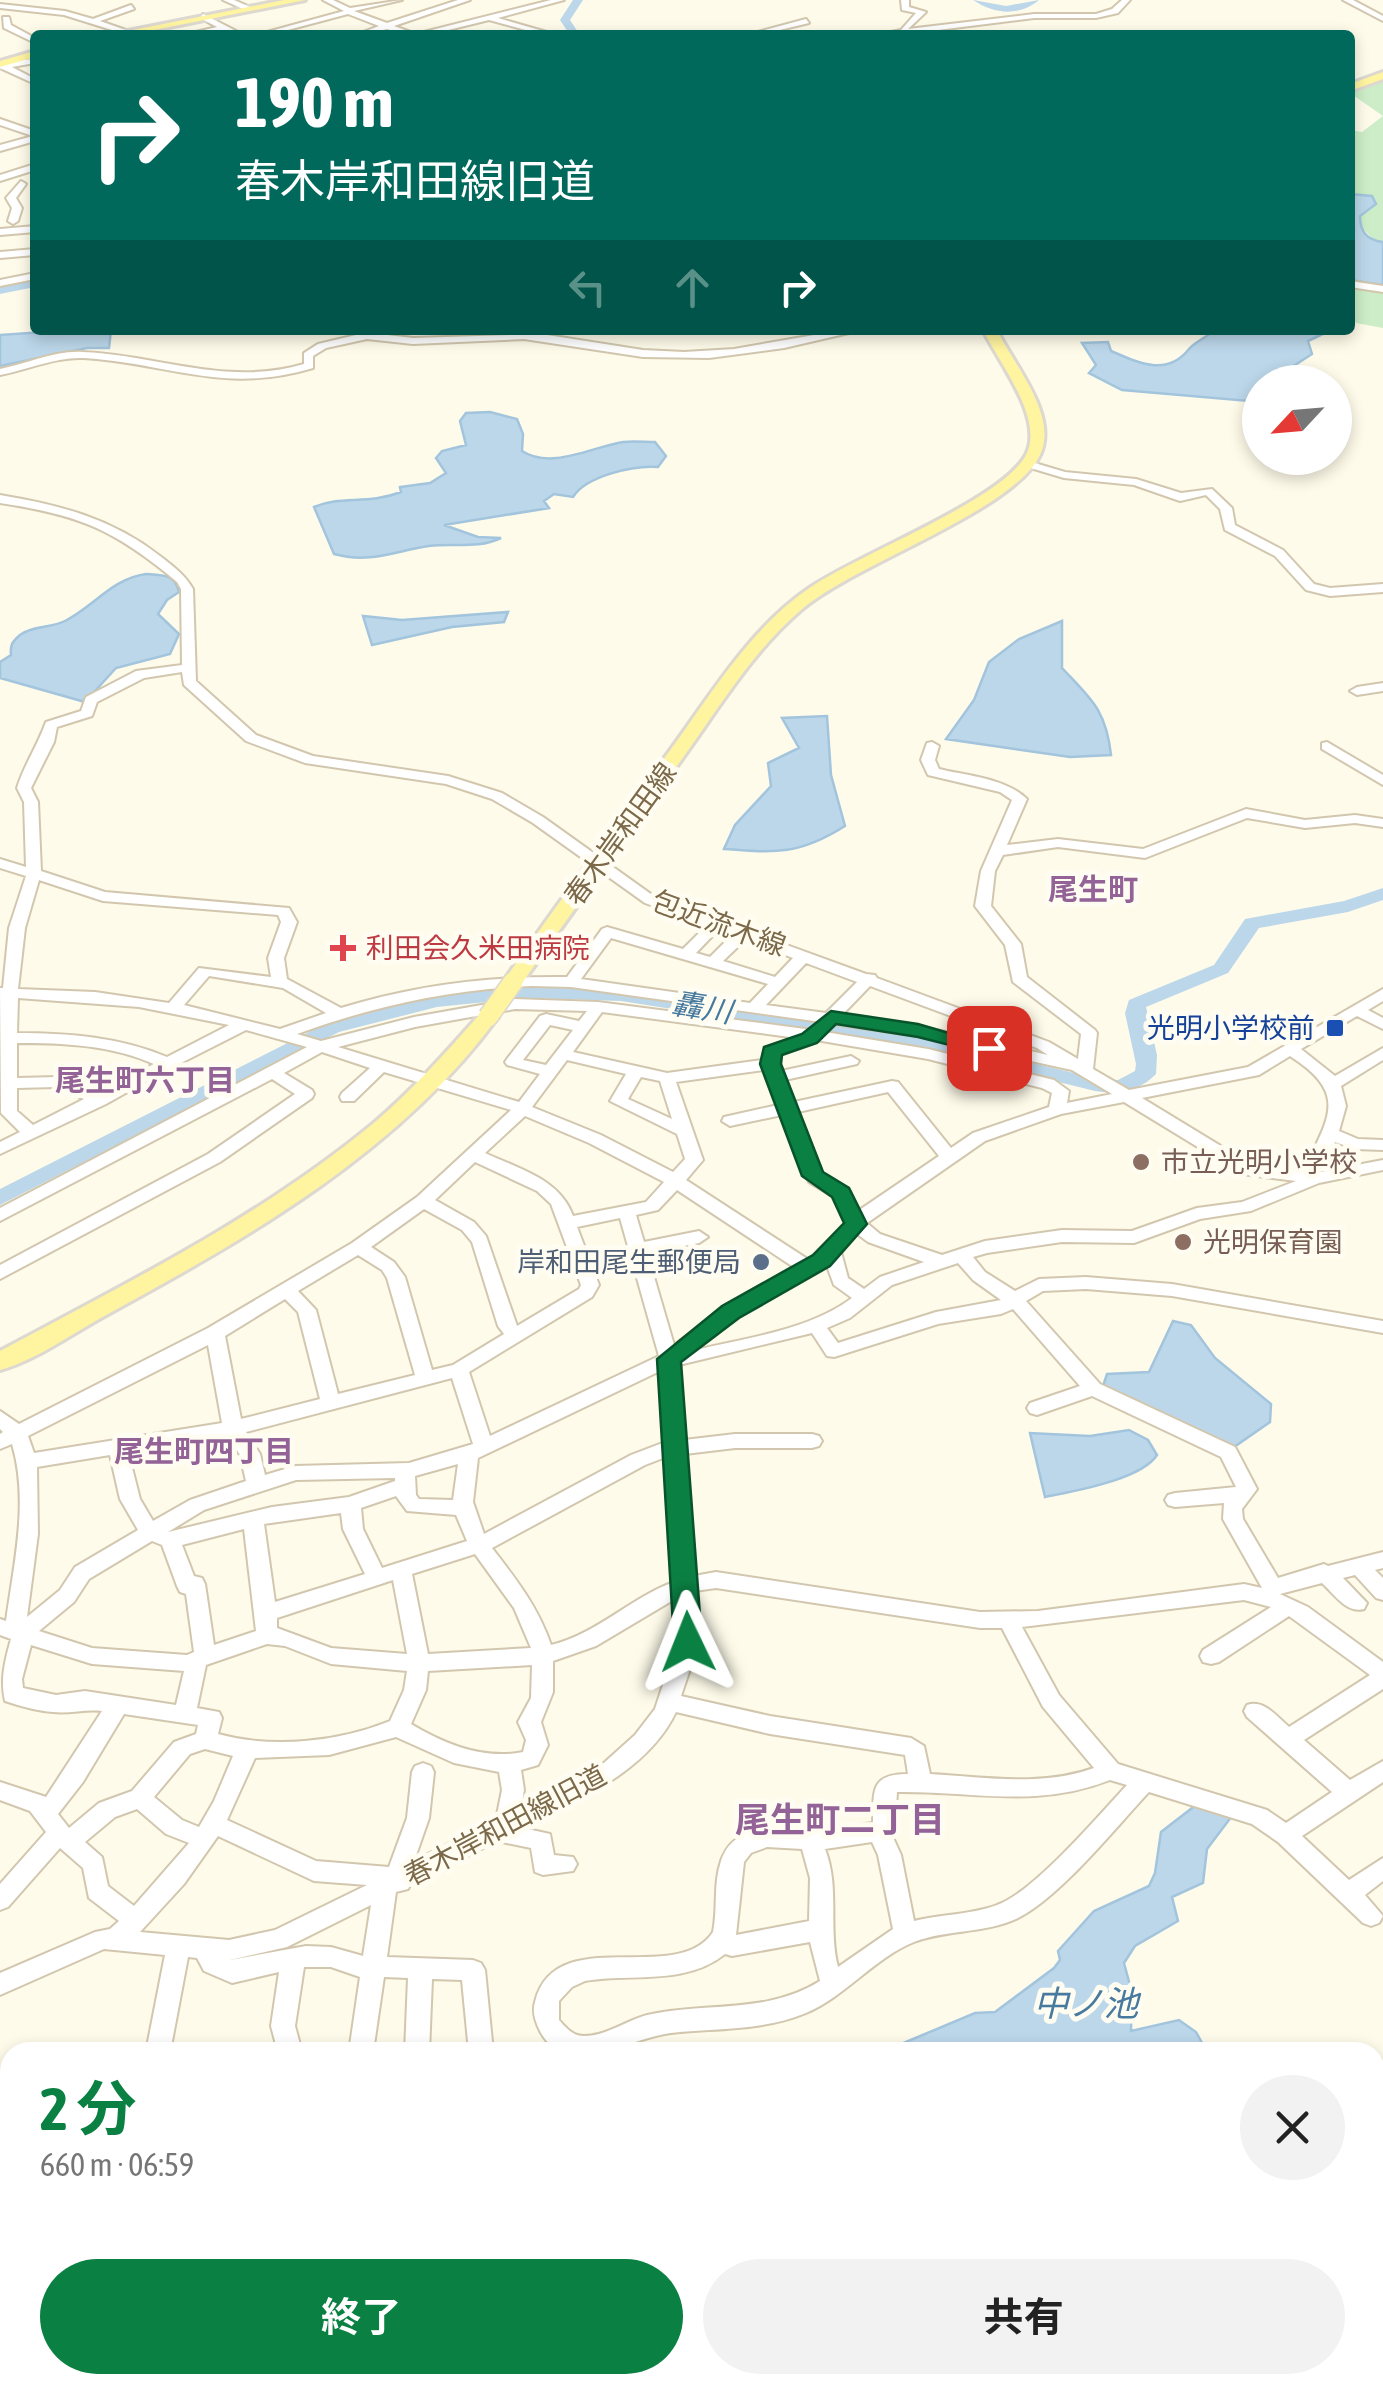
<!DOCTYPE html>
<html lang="ja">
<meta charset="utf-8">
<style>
:root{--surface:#fff;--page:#f2f2f2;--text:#222;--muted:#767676;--accent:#0b8043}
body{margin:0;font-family:"Asap Condensed","Noto Sans JP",sans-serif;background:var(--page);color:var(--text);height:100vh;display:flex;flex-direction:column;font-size:38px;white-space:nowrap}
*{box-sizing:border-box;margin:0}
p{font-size:32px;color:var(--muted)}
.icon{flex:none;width:55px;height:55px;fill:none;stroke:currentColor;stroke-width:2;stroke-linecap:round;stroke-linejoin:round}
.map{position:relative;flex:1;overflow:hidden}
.side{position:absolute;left:0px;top:2042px;width:1385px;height:352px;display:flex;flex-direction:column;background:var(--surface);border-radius:30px 30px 0 0;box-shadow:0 5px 15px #0003}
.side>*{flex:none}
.top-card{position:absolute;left:30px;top:30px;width:1325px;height:305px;border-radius:10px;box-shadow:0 5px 15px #0003;background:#00695c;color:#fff;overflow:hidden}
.needle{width:65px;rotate:244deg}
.controls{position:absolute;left:1242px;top:365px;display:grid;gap:20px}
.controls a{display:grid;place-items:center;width:110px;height:110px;border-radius:50%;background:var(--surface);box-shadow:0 5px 15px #0003;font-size:50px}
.pin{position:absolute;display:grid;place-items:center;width:85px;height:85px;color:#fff;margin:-42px;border-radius:20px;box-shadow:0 5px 15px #0006}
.me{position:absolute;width:110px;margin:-55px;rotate:358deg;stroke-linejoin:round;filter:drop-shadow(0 0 8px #0008)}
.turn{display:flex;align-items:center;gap:35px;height:210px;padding:0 40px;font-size:45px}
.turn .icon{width:130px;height:130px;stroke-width:2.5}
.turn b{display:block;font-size:70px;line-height:85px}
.lanes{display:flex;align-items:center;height:95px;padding:0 40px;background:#0003;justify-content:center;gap:50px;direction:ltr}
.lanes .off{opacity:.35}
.round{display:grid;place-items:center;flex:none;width:105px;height:105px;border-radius:52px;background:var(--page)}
.head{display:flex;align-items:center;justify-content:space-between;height:170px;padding:0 40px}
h1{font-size:60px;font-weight:700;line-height:75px;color:var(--accent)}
.action{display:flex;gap:20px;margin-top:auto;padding:20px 40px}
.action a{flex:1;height:115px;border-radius:60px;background:var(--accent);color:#fff;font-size:40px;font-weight:700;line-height:115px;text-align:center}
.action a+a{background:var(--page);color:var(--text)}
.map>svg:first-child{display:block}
</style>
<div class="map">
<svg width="1383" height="2394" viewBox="0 0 1383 2394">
<rect width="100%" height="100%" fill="#fefbea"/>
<!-- green -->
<path fill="#ccedc7" d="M1383,80V249L1360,226L1359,216L1376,203L1367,195L1350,194V130L1362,132L1383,116L1350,93Z
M1350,281L1383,287V328L1356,323L1350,314Z"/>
<!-- water -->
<path fill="#bcd7ea" stroke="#a2c4dc" stroke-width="2.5" d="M1350,194L1372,196L1376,204L1360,216C1360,231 1366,240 1383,242V285L1350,280Z
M73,330H111L109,348H87L0,366V335Z
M1214,330H1331L1308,341L1312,354L1292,367L1299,382H1260V402L1122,390L1089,373L1096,365L1082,343L1108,342L1111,351C1139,363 1167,377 1189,349C1196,341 1208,337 1214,330Z
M490,412L517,419L523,434L522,451C551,470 592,447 623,442C633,441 645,442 655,442L666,456L658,467C634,465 586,476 573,497L554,494L544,501L549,508L444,525L478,537L501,538C478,549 454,543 429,546C395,551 370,564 334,554L314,507C341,495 368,505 401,492L400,487L430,483L446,473L436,458L442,451L466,445L460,421L466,413Z
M146,574C163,575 175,574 179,592L167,600L158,614L179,634L170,654L116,668L85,702L0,678V662L11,655C10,645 12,642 20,635C31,626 51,628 65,621C95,606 111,579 146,574Z
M508,612L504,622L452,627L372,645L363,616L402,620Z
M1062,621V668C1092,700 1106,710 1111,755L1070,757L946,739L974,700L989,662L1019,639Z
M827,716L831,775L845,826C799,855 776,853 724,849L735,825L771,786L768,763L799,748L782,718Z
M1173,1321L1191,1325L1215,1358L1271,1404L1270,1422L1234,1447L1103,1386L1107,1374L1149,1372Z
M1129,1430L1148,1440L1157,1455C1141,1480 1073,1491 1045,1497L1030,1433L1090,1436Z
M1196,1805L1232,1816L1207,1849L1203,1883L1172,1897L1178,1921L1135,1946L1124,1963L1132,1993L1131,2031L1179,2020L1196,2032L1207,2052H882L975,2013L995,2012L1054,1968L1060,1960L1058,1951L1094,1911L1149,1886L1155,1873L1161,1832Z
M372,2385H883L890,2394H380Z"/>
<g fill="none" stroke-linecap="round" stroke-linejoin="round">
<!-- river -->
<path fill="#bcd7ea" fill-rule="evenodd" d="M573,0H583L570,20L580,35H570L560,20Z
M973,0L1006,6L1039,0C1019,17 994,14 973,0Z
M35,279V287L0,294V286Z
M1383,888V900L1348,912L1259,928L1228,973L1146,1007L1157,1055L1156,1074C1140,1091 1117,1095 1095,1091L920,1048L621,1001L524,998L437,1007L339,1032L0,1205V1189L325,1024L437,995L524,986L621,989L920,1036L1099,1079L1118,1080L1135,1071L1136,1064L1125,1013L1129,1000L1214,965L1245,919L1344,901Z"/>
<!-- minor casing -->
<g stroke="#d2c7ae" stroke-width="4">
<path id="minor" d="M223,0H234L250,7L243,9Z
M323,0H333L350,8L402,0L354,11L387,23L458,0H470L394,26L416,34L551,0H564L498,18L557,35H544L489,20L428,35H405L387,29L367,35H355L379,26L348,14L269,35H256L344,11Z
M901,0H909V7L926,12L908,29L1034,14H1096L1112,9L1122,0H1130L1118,13L1096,18H1034L898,35H875L901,30L916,13L902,10Z
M1343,0H1353L1383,16V21Z
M0,4L65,11L93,19L131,5L134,9L100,21L140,35H128L64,15L0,8Z
M203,14L240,33L241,35H231L223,30L183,35L217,27L200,18Z
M3,17H9L11,25L35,38V43L4,28Z
M806,19L809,23L759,35H746Z
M35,59V63L12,67L35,79V84L0,68V62Z
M0,119L35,131V141L0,151V145L33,136L0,125Z
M35,164V170L0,181V175Z
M21,181L26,184L16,198L22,208L18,221L13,224L8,221L12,208L6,198Z
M35,226V232L0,235V229Z
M35,249V255L0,258V252Z
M35,273V279L0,286V280Z
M1350,281L1383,286V292L1350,287Z
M345,330L413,338L541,334L643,350L684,352L734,349L843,330H862L784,348L709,358L643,357L524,339L413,344L367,339L326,348L313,356V368C223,395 169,363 83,358C55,357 27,370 0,375V369C27,364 55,350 83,352C158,355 228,387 304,364V353L318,344L356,335Z
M1028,461L1065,472L1136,479L1181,493L1212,489L1232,508L1235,525L1283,550L1314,584L1330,588L1383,584V592L1330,596L1306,590L1275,556L1225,530L1220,509L1206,495L1180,501L1134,485L1064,478L1024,466V462Z
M0,495C60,505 111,518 160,556C173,566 185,575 193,589L196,681L256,735L313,756L448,776L502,793L543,817L655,897L866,974L875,975L877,978L1049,1042L1078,1059L1081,1034L1013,982L1005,945L975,906L981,871L1012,800L1000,792L928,775L921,760L927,743L932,742L939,746L935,760L939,769C968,776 1005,778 1027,799L1007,845L1058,839L1143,849L1246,809L1305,820L1355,815L1383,819V827L1355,823L1305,828L1247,818L1145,858L1058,847L1003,855L995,871L991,906L1021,944L1027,977L1095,1030L1097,1033L1093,1069L1129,1090L1248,1067L1383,989V1001L1368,1010L1383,1018V1029L1357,1016L1301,1049L1335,1076L1383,1048V1060L1341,1086L1346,1106L1339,1131L1358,1139L1383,1140V1150L1355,1149L1335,1142L1320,1172L1383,1160V1170L1319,1183L1251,1211L1200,1219L1134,1243L1062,1242L987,1253L973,1257L985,1272L1015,1291L1039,1279L1086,1277L1172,1284L1383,1321V1333L1172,1296L1086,1289L1043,1291L1026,1301L1100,1384L1235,1447L1257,1489L1242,1509L1243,1519L1278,1578L1324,1564L1328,1566L1383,1552V1568L1375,1570L1383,1578V1600L1376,1598L1355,1575L1343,1578L1367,1603L1364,1609C1347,1614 1334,1594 1322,1583L1280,1594L1308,1607L1383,1662V1689L1304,1740L1350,1780L1383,1761V1782L1302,1836L1349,1880L1383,1858V1881L1365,1895L1383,1916L1379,1923L1371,1926L1363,1923L1278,1842L1252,1824L1149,1792C1115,1828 1060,1897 1018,1918C985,1934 947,1929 914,1942C874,1958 846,1996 806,2013C763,2031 717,2028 671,2033C633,2037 565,2080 540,2031C535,2021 532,2012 535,2002C555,1921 677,1987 713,1932C718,1909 713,1884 721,1861C736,1816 790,1832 826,1830C841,1829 857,1824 873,1823C874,1792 869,1774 908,1774L905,1755L770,1734L676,1712C647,1772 579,1799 523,1828L550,1834L554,1855L573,1857L577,1864L573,1871L543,1875L535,1872L531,1848L497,1841L410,1885L408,1889L396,1892L387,1957L473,1960L481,1963L485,1970L493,2052H469L462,1980L432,1979L429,2052H405L408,1978L384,1977L373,2052H349L360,1977L331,1967H304L295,2026L302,2052H278L271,2026L279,1972L232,1983L204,1971L197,1958L188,1957L170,2052H146L165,1955L104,1949L0,1995V1973L95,1932L110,1929L119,1921L89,1898L83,1868L60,1848L8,1907L0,1910V1884L46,1832L30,1811L0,1800V1782L46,1797L102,1711C85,1709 70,1714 53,1712C38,1711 20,1706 5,1701C0,1680 5,1660 11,1639L0,1635V1619L6,1621C14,1563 29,1501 12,1444L0,1449V1434L3,1432L0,1429V1411L19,1424L208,1328L352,1243L417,1197L511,1110L384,1072L354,1101H342L340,1097L342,1093L370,1068L322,1052L284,1073L312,1090L314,1094L312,1098L220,1162L0,1279V1265L208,1154L295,1094L272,1079L0,1221V1208L307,1047L246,1030L179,1064L177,1068L168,1069L106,1104L0,1154V1142L20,1132L1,1113L0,988H3L9,928L26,876L0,868V859L26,867L24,802L17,788C24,765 38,745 46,722L81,711L86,697L136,671L182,665L181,589L177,582C115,530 80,515 0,503ZM182,672L184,685L246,741L305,763L446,784L492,799L533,823L645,903L706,926L683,949L607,927L602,929L567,977C490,976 415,985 341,1008L287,979L284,958L297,922L289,908L105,892L41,871L38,802L31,788L54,742L57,727L92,716L97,702L144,678ZM39,880L103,901L278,915L281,922L268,958L271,977L199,968L169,1003L95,992L18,989L25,928ZM718,930L732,935L710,957L696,953ZM611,938L768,984L750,1003L581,979ZM745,940L793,958L775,977L723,961ZM806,963L857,982L826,1013L766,1005ZM209,976L283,988L326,1013L280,1029L184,1005ZM532,986L571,987L821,1022L828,1026L834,1024L918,1036L1072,1070L1112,1094L1067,1103L1069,1091L1054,1080L928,1049L813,1030L598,1002L515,999L414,1017L321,1041L297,1034C374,1006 450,989 532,986ZM870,986L1037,1048L1048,1055L918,1026L842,1015ZM18,998L139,1007L229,1025L167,1057C119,1037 68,1033 17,1033ZM515,1009L587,1011L579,1021L546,1014L540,1016L507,1059L505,1062L507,1065L540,1074L519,1102L338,1047L415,1027ZM602,1012L797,1038L766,1049L762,1060L667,1073L573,1052ZM550,1025L573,1030L546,1065L523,1060ZM816,1040L928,1059L1042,1088L1052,1093L1049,1107L973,1133L951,1148L898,1082L892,1081L794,1102L785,1080L857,1064L859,1061L851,1056L781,1071L778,1064L780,1055ZM17,1043C64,1043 111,1045 154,1064L97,1093L58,1077L17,1078ZM1290,1056C1349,1094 1329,1117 1303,1171L1252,1165L1142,1098L1259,1075ZM567,1060L626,1074L610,1101L677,1134L685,1159L673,1172L601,1135L532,1107ZM764,1070L778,1105L724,1117L722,1121L730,1126L782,1115L809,1182L834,1197L847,1223L809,1260L686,1180L703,1160L676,1082ZM641,1077L660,1081L672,1119L628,1099ZM56,1087L84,1099L33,1125L17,1111V1088ZM888,1092L939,1156L858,1211L847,1189L825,1179L798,1112ZM1124,1102L1242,1174L1296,1181L1242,1202L1197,1208L1132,1231L1062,1230L985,1241L942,1255L880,1234L867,1223L985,1141L1061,1114ZM525,1116L589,1143L664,1182L646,1202L573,1216C560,1179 519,1169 485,1153ZM475,1162L537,1191L551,1204L581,1285L579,1289L517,1326L486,1236L474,1222L435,1200ZM677,1190L795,1268L723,1308L674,1345L647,1253L699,1243L708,1237L699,1231L644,1242L636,1215L658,1210ZM424,1209L462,1230L472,1242L498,1326L504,1334L453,1365L432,1370L405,1277L394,1262L371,1247ZM620,1218L659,1356L490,1436L469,1372L592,1297L599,1285L577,1227ZM857,1234L868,1242L924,1262L880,1277L864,1289L848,1278L841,1252ZM358,1255L382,1270L387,1278L415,1375L338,1394L316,1310L298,1291ZM958,1263L973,1280L1001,1300L936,1312L838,1343L827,1328L850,1318L892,1285ZM827,1266L834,1285L852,1298C808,1331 744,1338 692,1351L737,1316ZM285,1299L298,1312L320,1399L241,1419L225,1336ZM1013,1309L1080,1386L1030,1403L1027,1408L1030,1413L1037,1415L1092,1396L1221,1457L1236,1487L1175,1493L1168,1495L1165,1500L1168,1505L1175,1507L1224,1503L1223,1519L1262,1588L1244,1584L1038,1611L980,1612L716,1572L694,1576L685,1454L735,1448H812L819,1446L822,1441L819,1436L812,1434H735L684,1440L679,1365L812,1333L827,1356L834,1357L938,1324L1001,1314ZM208,1345L222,1423L34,1453L28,1436ZM660,1371L665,1442L631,1455L484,1534L473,1502L478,1458ZM452,1378L473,1444L409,1463L295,1466L265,1475L260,1454L246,1432ZM228,1436L240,1455L246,1481L190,1500L153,1521L140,1499L128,1452ZM110,1455L120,1499L138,1530L75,1567L60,1590L27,1617L38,1534L37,1467ZM666,1457L674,1582C630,1598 597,1634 551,1645C538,1607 516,1579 492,1548L645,1465ZM458,1464L453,1500L419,1499L416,1495L415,1476ZM395,1478V1481L349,1497L272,1507L168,1532L204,1510L296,1480ZM396,1496L407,1511L456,1515L467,1541L382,1568L363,1529L361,1508ZM341,1513L343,1529L365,1574L275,1602L264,1524ZM244,1529L256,1631L214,1645L205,1584L202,1578L194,1576L182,1545ZM152,1541L162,1545L177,1586L180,1592L186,1594L194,1652L187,1655L92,1648L39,1631L74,1602L89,1579ZM475,1554L514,1608L531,1648L428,1654L412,1574ZM393,1580L407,1654L331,1648L277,1628V1618ZM716,1588L980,1628H1002L1043,1707L1094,1768C1041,1787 985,1777 930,1774L924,1746L911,1738L770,1716L681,1696L699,1642L695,1591ZM675,1599L677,1642L655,1709L635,1735L596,1770L521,1807L524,1790L521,1770L538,1765L548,1745L541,1722L553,1692V1661L596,1646ZM1244,1600L1271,1607L1203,1650L1200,1656L1203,1662L1211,1664L1219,1662L1289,1616L1370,1675L1289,1727C1277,1717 1264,1699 1247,1705L1244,1711L1247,1717L1332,1792L1286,1823L1267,1810L1118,1764L1059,1695L1022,1627ZM267,1644L285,1646L331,1664L407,1671L404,1690L390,1721C338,1742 273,1749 218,1734L222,1718L219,1712L197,1708L206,1665ZM31,1645L92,1664L184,1671L176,1705L85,1691L56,1695L23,1688L22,1679ZM532,1665L531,1698L518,1722L526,1740L523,1752C484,1760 444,1744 411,1724L426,1690L428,1671ZM124,1714L198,1725L196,1734L174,1742L132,1791L99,1803L69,1828L58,1814L83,1782ZM396,1737L454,1763L499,1772L502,1790L496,1820L414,1861L429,1818L434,1772L431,1766L423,1763L415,1766L412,1772L407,1818L389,1867L316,1861L227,1820L255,1758L329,1755ZM205,1749L233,1756L214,1801L199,1827L182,1820L154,1797L190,1754ZM1110,1780L1127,1785C1098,1816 1034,1892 997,1905C971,1915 941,1914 914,1921L901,1855L891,1833L895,1824L897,1792C974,1791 1036,1809 1110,1780ZM137,1809L166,1834L189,1843L134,1906L108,1886L102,1857L85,1842L115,1817ZM218,1836L314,1881L367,1885L275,1930L229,1940L140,1932L184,1884ZM872,1842L878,1855L893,1929L838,1967C828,1928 840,1887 825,1849ZM767,1847L802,1849L810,1878L809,1921L736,1935L744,1862L751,1853ZM371,1905L363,1956L331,1947L306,1946L230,1960L287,1947ZM810,1942L820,1981C767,2014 710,2002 652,2014C629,2018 608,2036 584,2036C573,2036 566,2028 559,2020V2001L572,1987L585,1981C633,1973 685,1986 725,1954L732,1956Z
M1383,683V691L1357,695L1350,691L1357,687Z
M1327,742L1383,775V785L1322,749V743Z"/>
</g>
<!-- major casing -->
<g stroke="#ddd8d0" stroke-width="6">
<path id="major" d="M284,0H305L129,35H108Z
M35,51V57L0,67V61Z
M1383,72V79L1350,91V84Z
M983,330H997C1013,364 1059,415 1040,455C1014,511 854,564 801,610C755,649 722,703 687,752C631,830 575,908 520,986H506L503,982C558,903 615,826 671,749C712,693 750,629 808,589C856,555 1001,501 1026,455C1045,419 998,361 983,330Z
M488,1011L498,1017C400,1151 251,1236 108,1314C74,1332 37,1360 0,1370V1351C129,1282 262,1216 375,1122C414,1089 447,1051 481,1013Z"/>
</g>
<!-- minor -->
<use href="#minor" fill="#fff" fill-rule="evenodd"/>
<!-- major -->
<use href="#major" fill="#fff4a0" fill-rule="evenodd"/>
<!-- major-bridge casing -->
<g stroke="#ddd8d0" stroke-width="22" stroke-linecap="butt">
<path id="major-bridge" d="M488,1017L513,982"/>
</g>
<!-- major-bridge -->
<use href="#major-bridge" stroke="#fff4a0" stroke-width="19"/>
</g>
<!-- route -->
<path fill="#0b8043" stroke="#07532c" stroke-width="2.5" d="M831,1011L918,1024L1000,1048L989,1055L918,1037L836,1024L817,1043L782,1055L781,1064L823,1172L849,1188L867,1224L830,1266L739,1318L681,1362L702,1642L698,1650H678L674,1642L657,1359L722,1306L813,1255L844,1223L832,1197L802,1176L760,1064L764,1047L802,1034Z"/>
<!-- markers -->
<path fill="#e0444e" stroke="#fffdf2" stroke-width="4" d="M338 933h10v10h10v10h-10v10h-10v-10h-10v-10h10z"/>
<rect fill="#1a4fb4" stroke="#fffdf2" stroke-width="4" x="1325" y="1018" width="20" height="20" rx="5"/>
<g fill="#8d6e63" stroke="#fffdf2" stroke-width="4">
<circle cx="1141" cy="1162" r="10"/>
<circle cx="1183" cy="1242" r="10"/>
</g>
<circle fill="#5c6f8a" stroke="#fffdf2" stroke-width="4" cx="761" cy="1262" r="10"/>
<g text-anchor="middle" stroke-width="10" stroke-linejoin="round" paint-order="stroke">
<!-- street labels -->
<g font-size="28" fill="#7c694a" stroke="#fffdf2">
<text transform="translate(620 834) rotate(-54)" y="10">春木岸和田線</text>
<text transform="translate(719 923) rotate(20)" y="10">包近流木線</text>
<text transform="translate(505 1825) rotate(-28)" y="10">春木岸和田線旧道</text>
</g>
<!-- health labels -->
<g font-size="28" fill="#be3a42" stroke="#fffdf2" text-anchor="start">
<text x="366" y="958">利田会久米田病院</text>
</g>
<!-- transit labels -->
<g font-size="28" fill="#164399" stroke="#fffdf2" text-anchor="end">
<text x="1315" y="1038">光明小学校前</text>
</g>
<!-- education labels -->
<g font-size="28" fill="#785e54" stroke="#fffdf2" text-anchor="start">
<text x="1161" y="1172">市立光明小学校</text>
<text x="1203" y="1252">光明保育園</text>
</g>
<!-- service labels -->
<g font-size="28" fill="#4e5e75" stroke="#fffdf2" text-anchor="end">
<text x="741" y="1272">岸和田尾生郵便局</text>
</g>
<!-- neighbourhood labels -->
<g font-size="30" font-weight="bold" fill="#936397" stroke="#fffdf2">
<text x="1093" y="900">尾生町</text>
<text x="145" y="1091">尾生町六丁目</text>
<text x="204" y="1462">尾生町四丁目</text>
</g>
<!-- water labels -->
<g font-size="30" font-style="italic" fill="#487a9f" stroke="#fffdf2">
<text transform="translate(702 1008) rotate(9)" y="10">轟川</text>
</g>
<!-- near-neighbourhood labels -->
<g font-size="35" font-weight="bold" fill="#936397" stroke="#fffdf2">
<text x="840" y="1832">尾生町二丁目</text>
</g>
<!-- near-water labels -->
<g font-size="35" font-style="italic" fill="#487a9f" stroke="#fffdf2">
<text x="1086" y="2016">中ノ池</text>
</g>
</g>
</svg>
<div class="controls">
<a><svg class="needle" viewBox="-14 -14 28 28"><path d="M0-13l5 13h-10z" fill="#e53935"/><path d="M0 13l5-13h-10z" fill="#767676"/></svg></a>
</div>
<div class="pin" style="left:989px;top:1048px;background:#d93025"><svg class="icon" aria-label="arrive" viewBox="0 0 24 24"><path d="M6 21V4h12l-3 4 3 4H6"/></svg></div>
<svg class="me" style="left:688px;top:1642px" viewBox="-20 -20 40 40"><path d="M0-17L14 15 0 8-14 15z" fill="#0b8043" stroke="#fff" stroke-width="4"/></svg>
<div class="top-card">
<div class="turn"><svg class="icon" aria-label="right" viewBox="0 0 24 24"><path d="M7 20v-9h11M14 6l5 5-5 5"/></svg><div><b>190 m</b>春木岸和田線旧道</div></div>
<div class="lanes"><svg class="icon off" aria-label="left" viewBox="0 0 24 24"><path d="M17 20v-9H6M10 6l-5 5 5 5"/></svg><svg class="icon off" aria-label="ahead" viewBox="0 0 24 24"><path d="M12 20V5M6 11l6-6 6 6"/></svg><svg class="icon" aria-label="right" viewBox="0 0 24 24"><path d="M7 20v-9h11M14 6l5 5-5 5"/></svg></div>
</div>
<section class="side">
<div class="head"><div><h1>2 分</h1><p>660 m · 06:59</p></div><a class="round"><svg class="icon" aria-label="close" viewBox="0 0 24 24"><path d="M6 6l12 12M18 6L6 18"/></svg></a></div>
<div class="action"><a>終了</a><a>共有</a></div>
</section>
</div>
